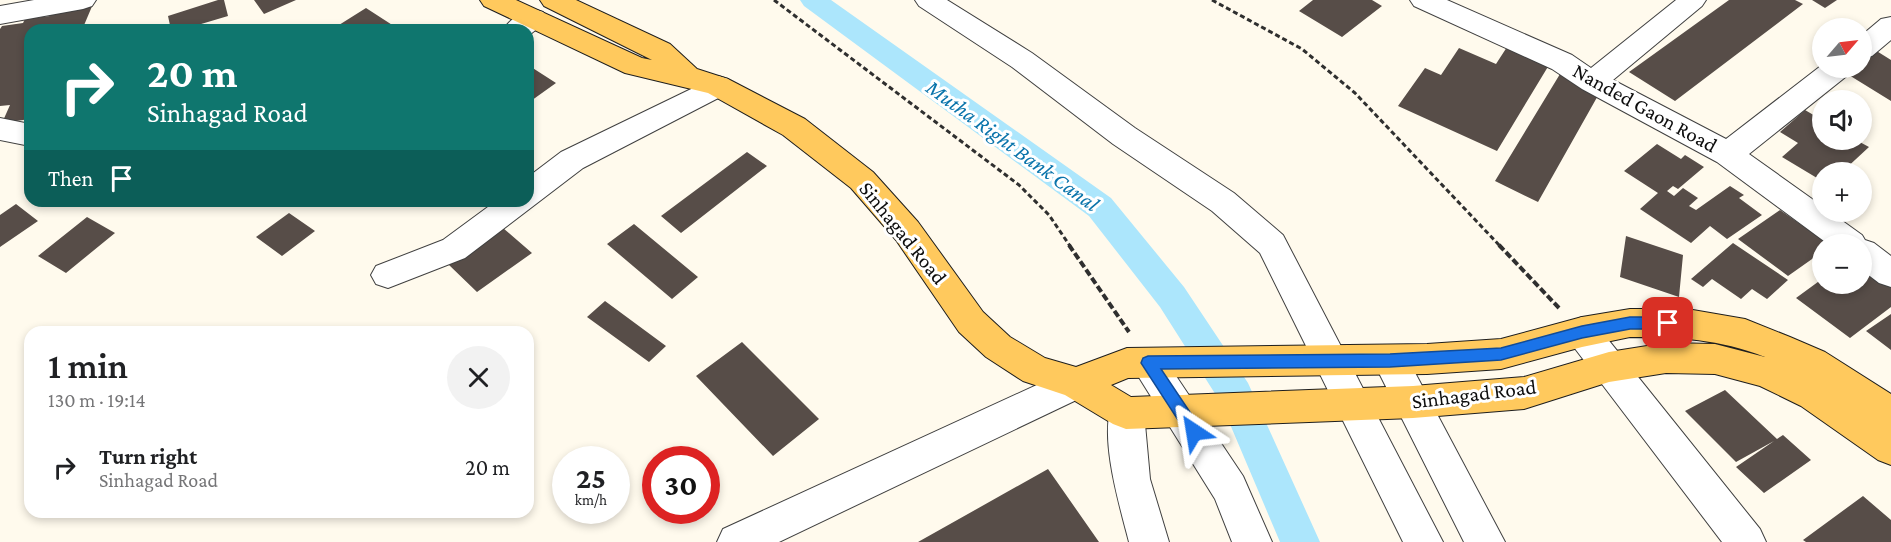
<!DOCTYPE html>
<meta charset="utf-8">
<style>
:root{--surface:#fff;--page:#f2f2f2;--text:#202124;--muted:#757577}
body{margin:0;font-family:"Crimson Pro",serif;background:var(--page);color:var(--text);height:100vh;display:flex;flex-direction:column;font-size:22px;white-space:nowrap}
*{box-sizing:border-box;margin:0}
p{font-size:20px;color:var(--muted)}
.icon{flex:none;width:33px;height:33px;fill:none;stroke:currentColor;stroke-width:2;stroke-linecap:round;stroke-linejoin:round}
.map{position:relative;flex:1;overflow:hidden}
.details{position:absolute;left:24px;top:326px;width:510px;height:192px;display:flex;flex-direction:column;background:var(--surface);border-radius:18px;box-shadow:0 3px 9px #0003}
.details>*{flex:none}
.hud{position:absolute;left:24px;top:24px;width:510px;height:183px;border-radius:18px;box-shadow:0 3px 9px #0003;background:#0f766e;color:#fff;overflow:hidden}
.needle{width:39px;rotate:62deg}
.fabs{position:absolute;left:1812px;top:18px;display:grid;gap:12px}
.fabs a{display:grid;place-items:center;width:60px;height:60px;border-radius:50%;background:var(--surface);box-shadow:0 3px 9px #0003;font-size:30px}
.speed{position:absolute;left:552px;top:446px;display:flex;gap:12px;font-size:30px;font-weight:700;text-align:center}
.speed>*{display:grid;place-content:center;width:78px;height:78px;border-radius:50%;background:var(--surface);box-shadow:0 3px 9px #0003;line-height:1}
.speed small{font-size:15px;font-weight:400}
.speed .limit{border:9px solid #d22;background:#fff;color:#111}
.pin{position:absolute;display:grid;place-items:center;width:51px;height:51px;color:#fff;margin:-26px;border-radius:12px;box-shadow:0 3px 9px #0006}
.me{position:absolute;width:66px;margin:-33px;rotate:327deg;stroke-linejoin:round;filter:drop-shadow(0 0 4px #0008)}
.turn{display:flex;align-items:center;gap:21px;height:126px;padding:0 24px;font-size:27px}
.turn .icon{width:78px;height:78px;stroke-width:2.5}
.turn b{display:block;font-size:42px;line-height:51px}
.then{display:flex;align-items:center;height:57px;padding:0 24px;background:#0003;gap:12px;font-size:22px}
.round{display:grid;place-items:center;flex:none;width:63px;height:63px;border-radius:32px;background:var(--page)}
.overview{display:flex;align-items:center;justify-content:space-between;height:102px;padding:0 24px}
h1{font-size:36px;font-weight:600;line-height:45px}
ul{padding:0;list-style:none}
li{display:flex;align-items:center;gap:18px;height:78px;padding:0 24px}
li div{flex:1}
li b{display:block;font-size:22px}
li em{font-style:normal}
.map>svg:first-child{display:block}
</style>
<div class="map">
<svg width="1891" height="542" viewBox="0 0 1891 542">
<rect width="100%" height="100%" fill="#fffaed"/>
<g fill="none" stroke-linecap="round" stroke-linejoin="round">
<!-- canal -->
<path fill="#ace6fc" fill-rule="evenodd" d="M800,0H831L1111,198L1184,287L1248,383L1320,542H1280L1221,403L1160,307L1089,216L804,6Z"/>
</g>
<!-- building -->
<path fill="#574d48" d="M218,0H224L228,16L181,30H171L168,16Z
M254,0H296L264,14Z
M1313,0H1372L1382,6L1342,37L1299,11Z
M1729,0H1795L1803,4L1675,101L1629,72Z
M1812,0H1837L1825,8Z
M93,4L82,30H30V119L2,123L10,105L0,106V29L2,26L23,23L25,19L50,16L53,9Z
M366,8L400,30H331Z
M1507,47L1549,65L1497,151L1398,106L1425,68L1441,75L1459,48L1496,64Z
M1875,50L1891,60V101L1844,72L1850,68H1862V60Z
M528,65L556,83L528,103Z
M1560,74L1600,92L1538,202L1495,181Z
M1805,110L1822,120V140H1856L1869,147L1842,172H1822V181L1782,157L1798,143L1780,132Z
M1657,144L1681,159L1685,155L1704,167L1678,189L1673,186L1667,191L1674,196L1683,188L1698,198L1689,206L1696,210L1730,186L1744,195L1739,198L1762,215L1727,239L1710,226L1691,243L1640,209L1658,193L1624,171Z
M747,152L767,166L681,233L661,216Z
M16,204L38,221L0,247V215Z
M1780,210L1829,244H1822V252L1788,276L1738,239Z
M289,213L315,231L282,256L256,237Z
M87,217L115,233L66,273L38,256Z
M634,224L698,277L672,299L607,244Z
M503,228L532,253L477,292L449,265Z
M1626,236L1683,255L1679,297L1620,277Z
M1733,243L1788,280L1767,299L1752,289L1741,299L1712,279L1703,287L1691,279Z
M1862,264L1891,285V307L1850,338L1796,298L1822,279V284H1862Z
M605,301L666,346L649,362L587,317Z
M1891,314V350L1866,331Z
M742,342L819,419L773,456L696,376Z
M1725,390L1777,439L1783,435L1811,460L1764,493L1736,467L1774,441L1736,462L1685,411Z
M1048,469L1099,542H918Z
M1863,496L1891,520V542H1806L1803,540Z"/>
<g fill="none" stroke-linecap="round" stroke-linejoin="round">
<!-- minor casing -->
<g stroke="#404040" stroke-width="2">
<path id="minor" d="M34,0H96L92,6L83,9L0,24V6Z
M915,0H947L1032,53L1135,128L1234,193L1283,235L1443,542H1403L1260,253L1212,211L1113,144L1012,67L919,6Z
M1410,0H1447L1572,55L1591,68L1676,0H1706L1702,6L1613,80L1726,139L1822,65V68H1852L1848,75L1749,154L1822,206V212H1830L1862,235L1865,240L1874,243L1891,256V287L1879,283L1862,270V244H1828L1717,162L1582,89L1552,69L1414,6Z
M533,9L543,12L547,18L543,24L528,36V30H503C510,19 521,12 533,9Z
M1891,17V40L1872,56L1862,58V35L1881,19Z
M718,76L728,79L732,86L728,93L583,168L465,258L388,288L376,284L371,275L376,266L443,240L496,201H528V177L561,152Z
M0,118L30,124V146L0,140Z
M1582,317L1594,322L1760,529L1766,542H1722L1570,342L1565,332L1570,322Z
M1391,346L1403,350L1505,542H1464L1373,361L1379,350Z
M1148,348L1160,352L1243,476L1272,542H1232L1215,499L1130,363L1136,352Z
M1076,367L1089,372L1094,383L1089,394L779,542H717L723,529Z
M1126,397L1139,402L1144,413L1150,479L1169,542H1129C1120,507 1098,435 1113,402Z"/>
</g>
<!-- major casing -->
<g stroke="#1e1e1e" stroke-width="2">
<path id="major" d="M480,0H516L642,58L652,60L544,6L540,0H576L670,44L697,69L728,79L805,119L873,172L918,222L983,312L1010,337L1045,358L1076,367L1127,348L1427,344L1501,339L1582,317L1630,309H1687L1745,319L1790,337L1825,352L1891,394V465L1878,460L1801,406L1760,386L1715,374L1666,373L1609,382L1524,409L1413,418L1126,429L1113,424L1065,395L1023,381L986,357L959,332L896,240L851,188L783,135L708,93L625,73L484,6ZM1630,337C1679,337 1719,339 1765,357L1715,344L1666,343L1609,352L1524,377L1413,386L1131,397L1111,385L1128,378L1427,374L1501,369L1582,347Z"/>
</g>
<!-- path-far1 -->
<path stroke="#2f2f2f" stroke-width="3" stroke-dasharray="5 3" stroke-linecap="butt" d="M774,0L1019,185L1049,215L1070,246
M1212,0L1302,49L1355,93L1500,246"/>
<!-- path -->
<path stroke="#2f2f2f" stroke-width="4" stroke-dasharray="7 3" stroke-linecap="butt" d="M1069,245L1129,332
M1499,245L1559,308"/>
<!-- minor -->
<use href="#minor" fill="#fff" fill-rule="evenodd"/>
<!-- major -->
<use href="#major" fill="#ffc95d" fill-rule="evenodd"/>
</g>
<!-- route -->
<path fill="#1a73e8" stroke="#114b97" stroke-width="1.5" d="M1630,317H1668L1673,319L1675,323L1673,328L1668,329H1630L1582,338L1501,360L1390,367L1161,369L1200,427L1202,432L1200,437L1194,439L1189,437L1141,363L1143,358L1148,356L1390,354L1501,348L1582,326Z"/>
<g text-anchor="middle" stroke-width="6" stroke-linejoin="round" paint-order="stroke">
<!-- street labels -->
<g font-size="21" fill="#0d0d0d" stroke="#fff">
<text transform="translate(1645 108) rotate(29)" y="7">Nanded Gaon Road</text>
<text transform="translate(903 233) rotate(51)" y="7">Sinhagad Road</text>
<text transform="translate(1474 394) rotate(-7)" y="7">Sinhagad Road</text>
</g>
<!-- water labels -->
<g font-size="22" font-style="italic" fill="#0a74ab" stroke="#fff">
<text transform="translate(1013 145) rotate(36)" y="8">Mutha Right Bank Canal</text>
</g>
</g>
</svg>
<div class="fabs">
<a><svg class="needle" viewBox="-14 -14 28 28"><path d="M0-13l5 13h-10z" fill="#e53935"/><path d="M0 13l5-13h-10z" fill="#757577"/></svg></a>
<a><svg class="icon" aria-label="sound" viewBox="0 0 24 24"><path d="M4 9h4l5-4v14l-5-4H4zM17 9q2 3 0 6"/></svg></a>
<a>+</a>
<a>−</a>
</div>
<div class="speed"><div>25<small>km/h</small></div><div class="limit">30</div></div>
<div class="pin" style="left:1668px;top:323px;background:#d93025"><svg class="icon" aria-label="arrive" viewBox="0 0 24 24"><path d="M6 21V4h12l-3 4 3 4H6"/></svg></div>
<svg class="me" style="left:1194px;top:432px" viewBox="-20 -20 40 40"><path d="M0-17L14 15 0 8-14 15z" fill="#1a73e8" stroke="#fff" stroke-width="4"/></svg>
<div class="hud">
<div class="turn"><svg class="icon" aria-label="right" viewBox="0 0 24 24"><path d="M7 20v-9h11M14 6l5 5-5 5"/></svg><div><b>20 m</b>Sinhagad Road</div></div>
<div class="then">Then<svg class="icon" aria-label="arrive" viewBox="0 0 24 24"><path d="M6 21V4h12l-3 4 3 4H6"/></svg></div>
</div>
<section class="details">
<div class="overview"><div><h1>1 min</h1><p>130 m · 19:14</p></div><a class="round"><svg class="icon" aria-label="close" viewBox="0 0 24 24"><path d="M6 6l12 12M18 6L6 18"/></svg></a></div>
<ul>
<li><svg class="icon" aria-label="right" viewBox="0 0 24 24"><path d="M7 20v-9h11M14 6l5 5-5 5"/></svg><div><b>Turn right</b><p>Sinhagad Road</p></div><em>20 m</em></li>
</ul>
</section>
</div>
